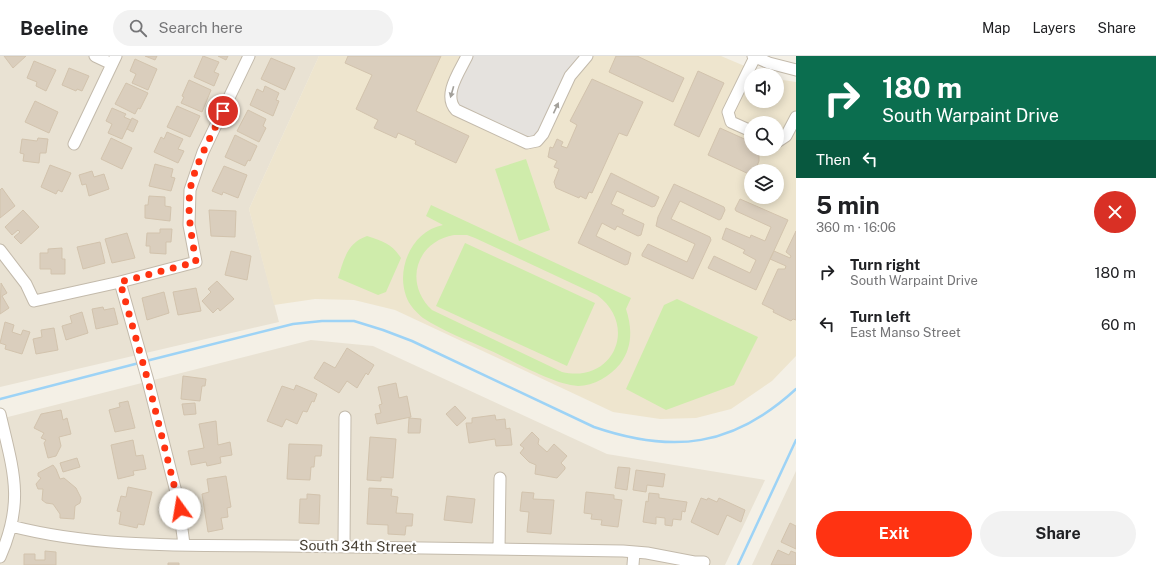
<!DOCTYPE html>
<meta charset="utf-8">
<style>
:root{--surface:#fff;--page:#f2f2f2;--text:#202124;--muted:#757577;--line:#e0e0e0;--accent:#ff3312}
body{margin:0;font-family:"Public Sans",sans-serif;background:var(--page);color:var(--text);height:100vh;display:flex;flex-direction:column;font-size:15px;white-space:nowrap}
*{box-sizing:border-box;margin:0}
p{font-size:13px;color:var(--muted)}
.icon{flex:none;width:22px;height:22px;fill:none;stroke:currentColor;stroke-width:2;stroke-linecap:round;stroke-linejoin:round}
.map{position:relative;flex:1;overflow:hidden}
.side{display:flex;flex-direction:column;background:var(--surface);width:360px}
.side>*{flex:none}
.guide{background:#0b6e4f;color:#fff;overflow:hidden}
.fabs{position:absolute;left:744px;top:12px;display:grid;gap:8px}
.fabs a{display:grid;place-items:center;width:40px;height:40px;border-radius:50%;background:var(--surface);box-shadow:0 2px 10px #0003;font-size:20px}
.pin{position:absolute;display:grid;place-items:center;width:34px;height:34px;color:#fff;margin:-17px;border:2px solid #fff;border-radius:50%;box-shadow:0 1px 4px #0007}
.me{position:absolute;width:44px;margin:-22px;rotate:347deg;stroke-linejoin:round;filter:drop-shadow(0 0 3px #0008)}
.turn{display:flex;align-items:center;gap:14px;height:84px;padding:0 20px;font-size:18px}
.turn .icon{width:52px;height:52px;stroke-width:2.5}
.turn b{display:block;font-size:28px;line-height:34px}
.then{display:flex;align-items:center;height:38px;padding:0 20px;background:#0003;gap:8px;font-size:15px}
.round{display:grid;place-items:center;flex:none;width:42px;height:42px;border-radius:21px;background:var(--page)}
.head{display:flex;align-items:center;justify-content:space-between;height:68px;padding:0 20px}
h1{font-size:24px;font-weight:700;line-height:30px}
.action{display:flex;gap:8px;margin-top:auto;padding:8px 20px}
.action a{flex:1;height:46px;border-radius:24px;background:var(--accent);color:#fff;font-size:16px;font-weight:700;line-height:46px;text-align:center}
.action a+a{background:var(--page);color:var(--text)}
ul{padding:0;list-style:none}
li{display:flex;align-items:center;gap:12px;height:52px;padding:0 20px}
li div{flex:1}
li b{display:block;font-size:15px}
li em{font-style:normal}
header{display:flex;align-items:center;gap:24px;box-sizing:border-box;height:56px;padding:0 20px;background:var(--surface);border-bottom:1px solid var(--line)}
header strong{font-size:19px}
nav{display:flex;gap:22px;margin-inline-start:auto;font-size:14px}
.search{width:280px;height:36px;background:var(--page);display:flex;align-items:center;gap:10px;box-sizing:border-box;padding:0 14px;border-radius:22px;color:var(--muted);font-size:15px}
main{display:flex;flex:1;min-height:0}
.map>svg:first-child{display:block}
</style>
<header>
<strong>Beeline</strong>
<div class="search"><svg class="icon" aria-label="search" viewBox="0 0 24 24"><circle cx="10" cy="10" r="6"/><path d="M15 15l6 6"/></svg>Search here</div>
<nav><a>Map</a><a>Layers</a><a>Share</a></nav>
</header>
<main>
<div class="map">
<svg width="796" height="509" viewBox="0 0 796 509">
<rect width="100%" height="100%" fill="#f4f0e6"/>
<!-- residential -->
<path fill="#e9e2d3" d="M0,0H319L249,153L279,266L0,331Z
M311,284L373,290L607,398L765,424L725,509H0V363Z
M796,415V509H752L765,481Z"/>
<!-- education -->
<path fill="#eee5ce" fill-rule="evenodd" d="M319,0H721L766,19H751V45H777V23L796,26V300L772,325L731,353L696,362L660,363L613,356L395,254L354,244L315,243L274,249L249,153ZM751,67H777V93H751ZM751,115H777V141H751Z"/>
<!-- green -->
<path fill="#cfecab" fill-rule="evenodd" d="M526,103L550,174L519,185L495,113Z
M431,149L631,242L626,253C632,271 633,291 620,308C610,320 594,330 578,330C554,329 512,304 489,294C467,284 443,275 423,262C416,256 409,249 406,240C396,212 412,175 443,169L426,160ZM454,179H467L475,182L597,239C639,270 613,328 562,316L432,254C404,228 415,186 454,179Z
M367,180C383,185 392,188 401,202L386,236L378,239L338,222C344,203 347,187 367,180Z
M465,187L595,247L567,310L436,250Z
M677,243L758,281L734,329L666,354L626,333L664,249Z"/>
<!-- parking -->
<path fill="#e5e2de" d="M467,0H580L584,2L537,85L456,54L452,33Z"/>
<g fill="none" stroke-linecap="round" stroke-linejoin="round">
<!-- stream -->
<path stroke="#9dd3f6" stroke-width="2.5" d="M146,305L293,268L322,265H354L383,274L412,285L594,371C673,398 733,391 796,333
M0,343L139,307
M738,509L796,384"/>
</g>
<!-- building -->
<path fill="#dacebd" stroke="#d2c3ad" d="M4,0H26L13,12Z
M145,0H157L155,4Z
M203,0L219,6L214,16L219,18L214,30L194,21Z
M218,0H228L226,4Z
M348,0H441L416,55L469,80L456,107L415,88L416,85L398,77L396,82L374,72L378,64L356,53L372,19L345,7Z
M616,0H637L684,22L673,46L609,16Z
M271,2L295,12L285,34L261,23Z
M135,3L157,13L148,34L132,27L136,18L130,15Z
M34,5L56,14L46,35L36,30L37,26L27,22Z
M69,12L89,20L82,35L77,33L76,35L62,29Z
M698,15L724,27L699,81L674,69Z
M592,23L643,46L627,80L619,77L592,137L589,136L586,143L580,140L579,142L556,132L554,126L559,113L554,111L557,105L548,101L550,91L553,92L557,83L563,86L561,90L567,92L577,69L570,65Z
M189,24L211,34L202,56L181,47L184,41L182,40Z
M126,27L148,37L140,53L138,52L135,58L115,48Z
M265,30L279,37L276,44L279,45L273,60L250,49L257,33L263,36Z
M35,45L58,56L49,77L25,66Z
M177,50L200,60L190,81L167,71Z
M112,52L126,58L124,61L131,64L122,83L108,77L112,68L106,65Z
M248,54L266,63L263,70L266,72L259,86L237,75Z
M132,62L138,65L133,76L127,73Z
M720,72L751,86V93L759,94V105L755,115H751V119L708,99Z
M167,76L183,83L178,93L184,95L178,107L154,96L161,81L164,83Z
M235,79L257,90L250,105L248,104L245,110L225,101Z
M38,82L48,83L46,97H40L39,107L23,105L24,98L20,97L22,83L37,85Z
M111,82L132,92L122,113L101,103Z
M155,108L173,113L171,121L175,122L171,135L149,130Z
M50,109L71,117L62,136L58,134L56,138L41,131Z
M224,110L247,119L238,142L223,136L222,139L212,135Z
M92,115L94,121L104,118L109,133L89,140L86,128L82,129L79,119Z
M611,117L659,141L655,150L652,151L617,135L611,148L624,154L622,158L644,168L641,179L638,180L617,170L615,174L602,167L596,180L631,197L628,208L625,209L578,187Z
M674,128L724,151L725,154L721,163L719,164L680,145L671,163L710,181L711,184L693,223L642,200V198L648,188L687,206L695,188L656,170L658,161Z
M2,132L15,150L0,162V134Z
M149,140L165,141V150L171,151L170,165L145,162V149H148Z
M740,143L788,164L756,234L708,212L714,200L750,217L756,204L743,197L745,194L722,183L726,172L750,182L751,179L765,185L771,171L736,155L735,153Z
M23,154L39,171L21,188L14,181L20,176L18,174L12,179L5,171Z
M209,154L236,155L235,181L211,180Z
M160,173H172L171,186H166V198L150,197V190H146L147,177H160Z
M796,175V264L793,263L791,265L773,256L774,254L762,248L778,213H785L786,210L770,203L774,195L790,202L791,200L786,196Z
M127,177L135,202L112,207L105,183Z
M100,186L105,207L83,213L77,191Z
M62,192V203H65V218H51V213H40V197H48V193Z
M231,195L251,200L247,224L225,219Z
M217,225L234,243L220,255L218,252L213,257L202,245L211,236L208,233Z
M1,227L7,237L2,240L9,252L0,258Z
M196,232L201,255L178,259L173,236Z
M164,236L169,257L147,264L142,242Z
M103,251L104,254L114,252L118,268L96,273L92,253Z
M82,256L88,277L66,284L62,270L72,267L70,260Z
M5,266L14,269L12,276L21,279L23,274L30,276L22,298L5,293L6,289L0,287Z
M54,272L58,294L36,298L33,283L42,281L41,274Z
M347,292L374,309L368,319L366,317L357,332L347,325L339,337L314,322L324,306L335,312Z
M183,320L206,323L205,330H202L200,345L181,343Z
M396,327L399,342L407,340L411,361L377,368L375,358L381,357L379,349L382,348L378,331Z
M296,329L317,338L314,346L312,345L307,356L303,355L297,368L286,363L282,371L267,365L282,330L294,334Z
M128,345L135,372L115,376L109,354L120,351L119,347Z
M195,347L196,358L184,359L182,348Z
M455,350L466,362L457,370L446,358Z
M61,354L63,364L67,362L71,378L59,381L61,390L56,400L48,402L44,387L46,384L41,382L44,377L34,372L41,358Z
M495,359L496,364L505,363L506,373L510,372L512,389L496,390L495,383L469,387L466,367H472V362Z
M409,362L421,363L420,377H408Z
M216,365L218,389L230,386L232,399L220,401L221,407L207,410L206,406L191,409L188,395L204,392L199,368Z
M532,376L539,383L538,388L547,396L554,388L567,400L561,407L565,411V413L557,422L535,418L536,409L529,406L520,397L524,392L520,389Z
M370,381L396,383L393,422L381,421V425L367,424Z
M133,384L136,400L143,399L146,413L133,415L134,419L118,423L111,389Z
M289,388L322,389L321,400H315L314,411H311L310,424L287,423Z
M77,402L80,411L63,416L60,407Z
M53,409L56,413L60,423L64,422L76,432L81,442L80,447L75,450L74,463L60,462V458L53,448L46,447L42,444L43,433H38L36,428L41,422L38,420V417Z
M618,411L630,412L627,434L615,432Z
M636,414L665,418L663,431L647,429L646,436L633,434Z
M226,420L231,451L227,452L228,461L221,462L223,473L208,476L202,438L209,436L207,423Z
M128,431L152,436L144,469L138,468L137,472L119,468L121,456L117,455L121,440L126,441Z
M369,432L392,433L391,440L398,441L396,457L413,458L412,470H406L405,479L388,478V469L367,468Z
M522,436L534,437L533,443L554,444L551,478L527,476L529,456L520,455Z
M586,436L614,439V443L622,444L618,471L601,469L602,464L591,463L592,458L584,457Z
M649,437L659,438V442L687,446L685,456L682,455L681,464L673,463L672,470L665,469V462L656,461V468L643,466L646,445L648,446Z
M307,438L320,439L319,468L299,467L300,443H307Z
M447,440L475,443L472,467L444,464Z
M701,442L707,444L708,442L717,446L719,442L745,454L741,466L727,459L718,479L691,466Z
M790,467L796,470V493L781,486Z
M778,494L789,499L791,495L796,497V509H771Z
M45,495L56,496V509H24V498H35V504H45Z
M168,507H179V509H168Z"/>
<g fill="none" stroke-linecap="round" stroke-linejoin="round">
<!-- minor casing -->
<g stroke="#c3baab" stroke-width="13">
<path id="minor" d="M95,0L112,8
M467,0C460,15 442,39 456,54L527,87L537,85L543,78L570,20L587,0
M753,0L769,7L796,14
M751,75L731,66L728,56L755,1
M777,86L786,80L796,61
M74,88L116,0
M0,194L26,228L34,245L120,226L196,206L189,169L190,134L203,96L249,0
M120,226L148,325L178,444L184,488
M0,358C13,414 25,445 0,501
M11,470C100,493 193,489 284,490C397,491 510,493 623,495L647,497L694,506H704
M344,490L345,361
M499,493L500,422
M633,509L634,496"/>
</g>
<!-- minor -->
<use href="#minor" stroke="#fff" stroke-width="11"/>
</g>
<!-- one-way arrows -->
<defs><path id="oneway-solid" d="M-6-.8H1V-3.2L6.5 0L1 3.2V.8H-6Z"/></defs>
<g fill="#a3a09a">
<use href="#oneway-solid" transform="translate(452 36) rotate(106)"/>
<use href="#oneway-solid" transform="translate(556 52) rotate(-65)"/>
</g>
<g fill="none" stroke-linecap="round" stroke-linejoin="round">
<!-- route -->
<path stroke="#ff3312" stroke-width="7" stroke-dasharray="0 12.6" d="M180,453L148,325L120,226L196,206C192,182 187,159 190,135C193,112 213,77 223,55"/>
</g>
<g text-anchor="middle" stroke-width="4" stroke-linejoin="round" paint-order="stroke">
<!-- street labels -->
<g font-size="14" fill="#474034" stroke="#fff">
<text transform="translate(358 490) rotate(1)" y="5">South 34th Street</text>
</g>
</g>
</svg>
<div class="fabs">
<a><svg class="icon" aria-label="sound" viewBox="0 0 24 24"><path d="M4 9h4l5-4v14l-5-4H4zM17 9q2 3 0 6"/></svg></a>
<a><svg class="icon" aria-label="search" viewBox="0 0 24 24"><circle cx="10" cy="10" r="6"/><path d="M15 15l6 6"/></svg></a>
<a><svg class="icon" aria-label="layers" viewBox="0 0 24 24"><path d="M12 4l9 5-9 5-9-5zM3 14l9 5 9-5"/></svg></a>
</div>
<div class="pin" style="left:223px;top:55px;background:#d93025"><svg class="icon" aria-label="arrive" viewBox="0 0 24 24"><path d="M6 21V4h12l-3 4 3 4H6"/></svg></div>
<svg class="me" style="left:180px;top:453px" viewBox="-20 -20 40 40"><circle r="19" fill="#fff"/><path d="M0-13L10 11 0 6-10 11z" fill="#ff3312"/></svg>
</div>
<section class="side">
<div class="guide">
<div class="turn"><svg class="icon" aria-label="right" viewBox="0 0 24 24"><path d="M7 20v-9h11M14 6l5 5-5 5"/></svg><div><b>180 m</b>South Warpaint Drive</div></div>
<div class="then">Then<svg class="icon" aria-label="left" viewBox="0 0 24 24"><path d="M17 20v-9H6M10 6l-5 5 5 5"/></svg></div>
</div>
<div class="head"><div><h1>5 min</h1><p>360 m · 16:06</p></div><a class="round" style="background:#d93025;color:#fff"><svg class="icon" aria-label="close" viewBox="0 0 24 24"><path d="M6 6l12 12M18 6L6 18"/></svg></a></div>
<ul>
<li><svg class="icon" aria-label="right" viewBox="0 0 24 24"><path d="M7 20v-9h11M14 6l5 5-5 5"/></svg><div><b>Turn right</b><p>South Warpaint Drive</p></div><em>180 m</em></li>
<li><svg class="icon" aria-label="left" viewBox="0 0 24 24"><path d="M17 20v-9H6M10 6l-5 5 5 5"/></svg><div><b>Turn left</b><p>East Manso Street</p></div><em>60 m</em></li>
</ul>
<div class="action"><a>Exit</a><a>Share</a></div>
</section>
</main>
